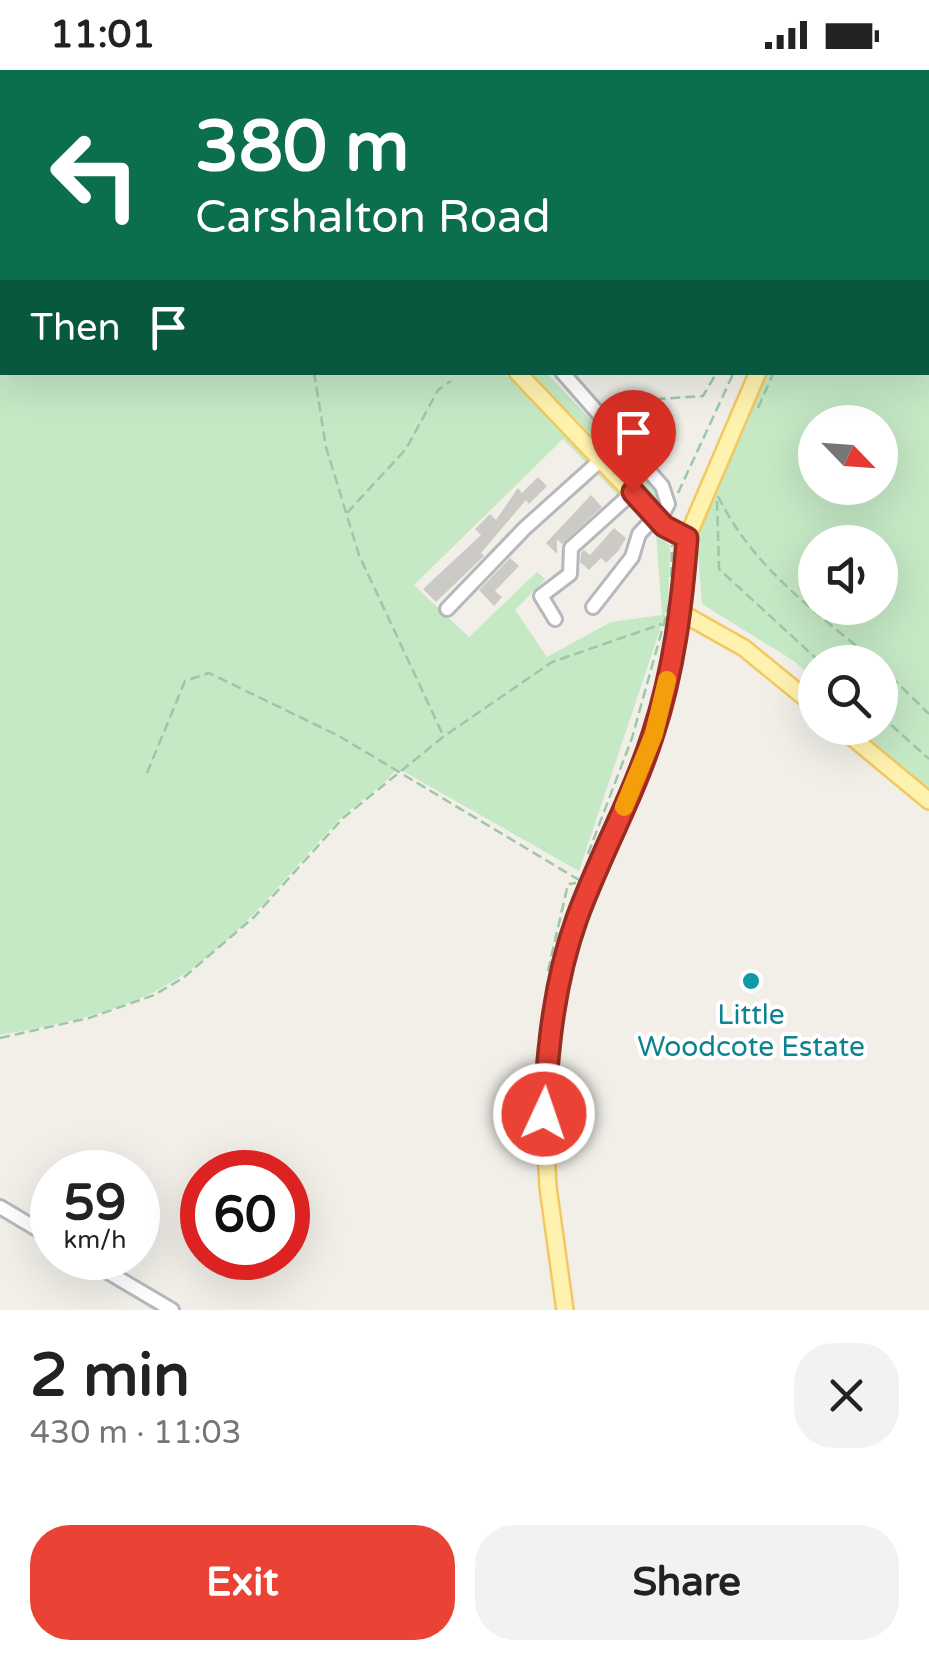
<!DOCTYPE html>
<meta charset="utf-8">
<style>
:root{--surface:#fff;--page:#f2f2f2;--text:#222;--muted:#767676;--accent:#ea4335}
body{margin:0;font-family:"Varela Round",sans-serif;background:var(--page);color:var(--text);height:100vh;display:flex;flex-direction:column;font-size:38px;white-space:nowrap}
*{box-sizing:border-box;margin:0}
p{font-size:32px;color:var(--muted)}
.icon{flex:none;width:55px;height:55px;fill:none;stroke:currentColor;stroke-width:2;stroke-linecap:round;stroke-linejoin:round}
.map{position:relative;height:1240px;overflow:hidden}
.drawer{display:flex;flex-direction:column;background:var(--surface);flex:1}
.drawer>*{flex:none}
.guide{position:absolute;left:0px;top:0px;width:930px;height:305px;box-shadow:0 10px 40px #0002;background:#0b6e4f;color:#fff;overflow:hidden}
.needle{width:65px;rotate:115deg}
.fabs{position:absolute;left:798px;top:335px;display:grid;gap:20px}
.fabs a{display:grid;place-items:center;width:100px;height:100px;border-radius:50%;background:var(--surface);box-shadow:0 10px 40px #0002;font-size:50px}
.speed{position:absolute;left:30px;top:1080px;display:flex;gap:20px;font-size:50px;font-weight:700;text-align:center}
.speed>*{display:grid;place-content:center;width:130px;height:130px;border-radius:50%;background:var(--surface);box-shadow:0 10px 40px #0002;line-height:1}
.speed small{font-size:25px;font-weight:400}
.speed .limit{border:15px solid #d22;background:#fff;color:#111}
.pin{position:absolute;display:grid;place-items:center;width:85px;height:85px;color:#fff;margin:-102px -42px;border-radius:50% 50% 50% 0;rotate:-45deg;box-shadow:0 0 10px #0007}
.pin .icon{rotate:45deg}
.me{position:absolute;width:110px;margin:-55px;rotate:3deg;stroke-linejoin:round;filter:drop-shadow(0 0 8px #0008)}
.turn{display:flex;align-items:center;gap:35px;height:210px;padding:0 30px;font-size:45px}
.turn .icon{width:130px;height:130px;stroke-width:2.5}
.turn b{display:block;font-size:70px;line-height:85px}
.then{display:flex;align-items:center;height:95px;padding:0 30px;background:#0003;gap:20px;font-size:38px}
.round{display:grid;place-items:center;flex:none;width:105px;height:105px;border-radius:40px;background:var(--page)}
.overview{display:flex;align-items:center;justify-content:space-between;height:170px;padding:0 30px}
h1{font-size:60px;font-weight:800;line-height:75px}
.action{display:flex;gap:20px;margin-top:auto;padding:20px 30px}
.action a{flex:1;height:115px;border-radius:40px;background:var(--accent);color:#fff;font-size:40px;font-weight:800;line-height:115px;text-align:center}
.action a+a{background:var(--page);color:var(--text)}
.status{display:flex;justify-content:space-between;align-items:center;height:70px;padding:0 50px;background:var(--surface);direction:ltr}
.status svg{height:28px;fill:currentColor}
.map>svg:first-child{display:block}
</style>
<div class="status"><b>11:01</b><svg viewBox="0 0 49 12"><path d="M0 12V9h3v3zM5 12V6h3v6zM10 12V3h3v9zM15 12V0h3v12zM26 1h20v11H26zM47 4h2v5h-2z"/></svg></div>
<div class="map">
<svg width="929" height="1240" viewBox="0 0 929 1240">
<rect width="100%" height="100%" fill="#f1efe8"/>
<!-- green -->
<path fill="#c5e8c5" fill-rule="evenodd" d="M857,0H929V737L859,658H880V592H815V610L794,591L702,534L697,469L758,303L928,302V2H854ZM815,352H880V418H815ZM815,472H880V538H815Z
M0,59L2,302L503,303L570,362L649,446L642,450L563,369L414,515L469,567L537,502L545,509L515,540L547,587L611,552L662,545L656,462L670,476L668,536L579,801L401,700L395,701C379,721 355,733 338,751C281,811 229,884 154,922C107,945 51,956 0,965Z
M530,303H547L668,432L661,434Z"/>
<!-- building -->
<path fill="#cccac5" d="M538,407L547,416L529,434L526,430L481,483L484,486L436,532L423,519L481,465L475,459L490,444L496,450L518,418L522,423Z
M591,425L602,437L562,474L557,469V484L546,473Z
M614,458L626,468L619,480L606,493L601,488L589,500L580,492L581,483L584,480L590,485Z
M510,488L519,496L495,521L502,527L494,536L479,520Z"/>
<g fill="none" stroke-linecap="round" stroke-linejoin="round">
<!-- minor casing -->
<g stroke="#b5b8bc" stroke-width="18">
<path id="minor" d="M392,2L393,0
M928,207L929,206
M562,302L662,416L668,434L659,451
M593,537L632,487L639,464L655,447
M447,539L525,458L603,388
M555,549L541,526L570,504L571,478L633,422
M0,1137L52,1168
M84,1188L172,1240"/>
</g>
<!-- major casing -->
<g stroke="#f2c960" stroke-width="20">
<path id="major" d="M170,0L173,2
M892,2L893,0
M517,302L655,447L687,468
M682,543L744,578L815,636
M841,658L929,731
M565,1240L548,1117L544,1043L553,937L576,851L653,663L682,543L687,468L758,302"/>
</g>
<!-- path -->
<path stroke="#9cc7a9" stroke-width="2.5" stroke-dasharray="10 5" stroke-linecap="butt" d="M539,0L544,2
M481,2L483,0
M829,2L830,0
M908,2L909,0
M928,156L929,154
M314,302L326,377L359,485L443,665
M758,338L774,302
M618,351L643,330L703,326L717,302
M678,423L734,302
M718,426C752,497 817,543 876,592
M717,431L719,499L820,592
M347,443L406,379L438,320L451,311
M671,507L672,475
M880,596L929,644
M880,645L929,689
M147,703L185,611L209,603L339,666L579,810
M588,784L632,668L669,535
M548,901L568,814L576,813
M0,968L89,948L154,925L183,908L254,847L343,748L443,667L552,592L662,554"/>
<!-- minor -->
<use href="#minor" stroke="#fff" stroke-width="12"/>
<!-- major -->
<use href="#major" stroke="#fff2af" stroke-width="15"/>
</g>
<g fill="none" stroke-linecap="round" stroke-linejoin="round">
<!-- route casing -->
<g stroke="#982c22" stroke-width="25">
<path id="route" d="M544,1044C548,976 554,912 577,848C600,785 633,727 653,664C674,600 682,534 687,468L664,456L633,422"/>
</g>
<!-- route -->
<use href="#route" stroke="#ea4335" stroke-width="18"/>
<!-- slow -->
<path stroke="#f59e0b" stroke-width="18" d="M624,737L654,664L667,610"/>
</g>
<!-- markers -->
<circle fill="#0f9aa8" stroke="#fff" stroke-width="4" cx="751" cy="911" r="10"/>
<g text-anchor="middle" stroke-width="8" stroke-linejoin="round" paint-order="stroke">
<!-- culture labels -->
<g font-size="28" fill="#0d838f" stroke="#fff">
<text x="751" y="954">Little<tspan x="751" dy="32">Woodcote Estate</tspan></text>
</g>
</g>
</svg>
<div class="fabs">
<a><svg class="needle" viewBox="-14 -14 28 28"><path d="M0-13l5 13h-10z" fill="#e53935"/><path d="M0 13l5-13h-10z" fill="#767676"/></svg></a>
<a><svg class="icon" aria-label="sound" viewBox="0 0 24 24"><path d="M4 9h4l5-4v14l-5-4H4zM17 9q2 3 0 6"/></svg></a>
<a><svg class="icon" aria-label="search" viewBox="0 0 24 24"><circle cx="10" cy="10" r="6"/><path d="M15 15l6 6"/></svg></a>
</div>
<div class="speed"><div>59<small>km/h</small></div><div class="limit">60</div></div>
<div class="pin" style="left:633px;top:422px;background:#d93025"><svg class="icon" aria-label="arrive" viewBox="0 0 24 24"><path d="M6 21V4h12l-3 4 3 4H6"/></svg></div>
<svg class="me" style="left:544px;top:1044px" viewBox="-20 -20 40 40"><circle r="17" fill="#ea4335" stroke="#fff" stroke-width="3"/><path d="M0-11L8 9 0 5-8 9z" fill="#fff"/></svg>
<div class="guide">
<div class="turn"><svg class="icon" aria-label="left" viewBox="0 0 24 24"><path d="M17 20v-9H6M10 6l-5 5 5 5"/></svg><div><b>380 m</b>Carshalton Road</div></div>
<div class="then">Then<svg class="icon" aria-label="arrive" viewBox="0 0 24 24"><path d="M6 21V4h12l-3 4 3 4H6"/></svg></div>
</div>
</div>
<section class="drawer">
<div class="overview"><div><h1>2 min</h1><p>430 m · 11:03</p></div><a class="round"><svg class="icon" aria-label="close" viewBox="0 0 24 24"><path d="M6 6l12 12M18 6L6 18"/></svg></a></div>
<div class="action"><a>Exit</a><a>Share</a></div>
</section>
